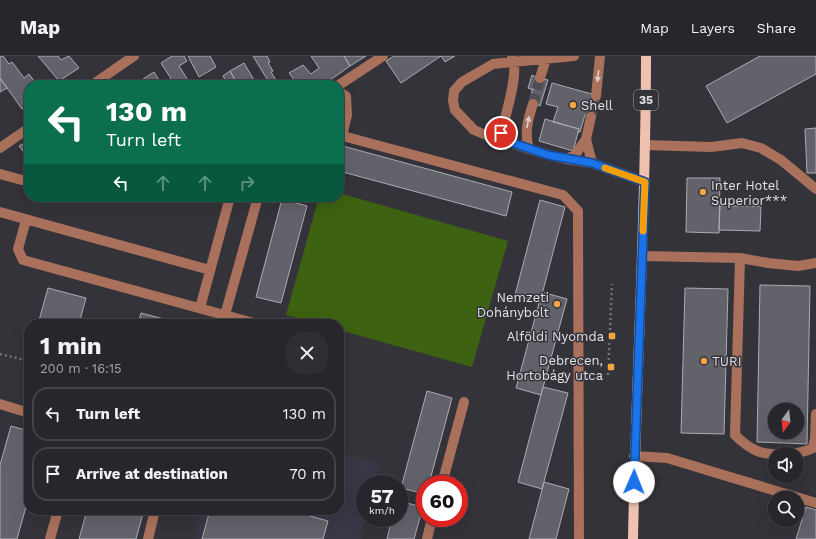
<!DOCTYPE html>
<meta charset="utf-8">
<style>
:root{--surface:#27262c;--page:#2f2e34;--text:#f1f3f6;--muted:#a4a5a9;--line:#434348}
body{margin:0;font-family:"Work Sans",sans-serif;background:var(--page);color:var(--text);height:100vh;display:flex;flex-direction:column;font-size:15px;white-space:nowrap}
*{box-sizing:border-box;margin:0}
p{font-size:13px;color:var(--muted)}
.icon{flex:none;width:22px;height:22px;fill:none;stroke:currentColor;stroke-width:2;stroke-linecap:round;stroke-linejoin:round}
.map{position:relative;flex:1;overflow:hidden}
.drawer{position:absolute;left:24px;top:263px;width:320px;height:196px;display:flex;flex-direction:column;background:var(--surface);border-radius:16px;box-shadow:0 4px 16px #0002,0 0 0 1px var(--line)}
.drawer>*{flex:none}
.banner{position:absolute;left:24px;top:24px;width:320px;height:122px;border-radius:16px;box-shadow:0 4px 16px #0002,0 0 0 1px var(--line);background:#0b6e4f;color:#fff;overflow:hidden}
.needle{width:26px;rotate:195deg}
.tools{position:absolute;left:768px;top:347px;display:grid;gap:8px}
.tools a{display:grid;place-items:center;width:36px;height:36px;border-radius:50%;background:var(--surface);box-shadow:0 4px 16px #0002,0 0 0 1px var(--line);font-size:20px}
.speed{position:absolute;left:356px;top:419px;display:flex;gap:8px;font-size:20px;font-weight:700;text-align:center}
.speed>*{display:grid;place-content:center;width:52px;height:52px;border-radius:50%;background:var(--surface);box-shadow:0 4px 16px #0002,0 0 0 1px var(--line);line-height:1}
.speed small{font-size:10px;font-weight:400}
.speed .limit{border:6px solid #d22;background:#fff;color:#111}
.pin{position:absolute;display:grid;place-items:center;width:34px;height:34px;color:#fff;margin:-17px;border:2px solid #fff;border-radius:50%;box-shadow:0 1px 4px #0007}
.me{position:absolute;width:44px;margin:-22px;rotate:1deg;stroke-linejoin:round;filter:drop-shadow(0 0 3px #0008)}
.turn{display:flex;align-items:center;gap:14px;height:84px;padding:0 16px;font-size:18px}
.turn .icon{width:52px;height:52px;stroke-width:2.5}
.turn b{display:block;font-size:28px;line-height:34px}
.lanes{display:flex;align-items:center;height:38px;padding:0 16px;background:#0003;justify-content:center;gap:20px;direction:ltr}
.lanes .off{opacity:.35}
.round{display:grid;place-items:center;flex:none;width:42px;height:42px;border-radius:16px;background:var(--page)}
.headline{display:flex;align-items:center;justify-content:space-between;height:68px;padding:0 16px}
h1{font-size:24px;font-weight:700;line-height:30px}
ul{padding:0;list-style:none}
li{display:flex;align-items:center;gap:12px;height:54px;margin:0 8px 6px;padding:0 8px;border:2px solid var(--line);border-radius:16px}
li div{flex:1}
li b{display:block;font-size:15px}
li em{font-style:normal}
header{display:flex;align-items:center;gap:24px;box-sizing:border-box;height:56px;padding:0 20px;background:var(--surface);border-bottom:1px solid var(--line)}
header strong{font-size:19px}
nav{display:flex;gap:22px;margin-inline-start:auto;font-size:14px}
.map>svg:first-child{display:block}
</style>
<header>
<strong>Map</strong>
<nav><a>Map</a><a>Layers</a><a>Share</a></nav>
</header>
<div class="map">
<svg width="816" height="483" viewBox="0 0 816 483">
<rect width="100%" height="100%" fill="#34333a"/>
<!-- built -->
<path fill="#393745" d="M339,396L381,408L376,428H365V462H366L361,483H193L201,454H339Z"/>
<!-- green -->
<path fill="#3d6211" d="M339,137L508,185L472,311L339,274V268H319L286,259L319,141H339Z"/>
<!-- building -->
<path fill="#62626b" stroke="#ababb5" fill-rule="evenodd" d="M0,0H3L9,8L12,6L24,22L29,18L37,29H29V47L22,53L0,22Z
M38,0H58L61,4L69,0L79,12L59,25Z
M172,0H184L187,5L179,10L191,29H175L161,7Z
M188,0H210L216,11L199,21Z
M253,0H267L270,6L268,7L273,15L271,16L276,24L270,28Z
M311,0H344L350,10L323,29H298L289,17L303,9L311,18L319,12Z
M344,0H366L350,10Z
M394,0H455L445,6L441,0L401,27L386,5Z
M760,0H816V18L727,67L706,30Z
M244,7L257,29H238L230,15Z
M230,15L238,29H228L223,20Z
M154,16L162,29H143L140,25Z
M532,19L536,21L533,34L528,32Z
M536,21L548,24L540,50L529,46Z
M0,22L7,32L0,36Z
M552,27L599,40L593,61L585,59L580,76H578L579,73L553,66L558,51L546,48Z
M545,63L579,73L573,95L539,85Z
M816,72V117H807L805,73Z
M29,85V110L27,111L26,99L19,90Z
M339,89L512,136L506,160L339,115Z
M687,122H720L719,177L686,176Z
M282,143L307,150L281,247L256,241Z
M540,144L565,151L540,246L515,239Z
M720,150H761L760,175L719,174Z
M760,229L810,230L807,388L757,386ZM775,354H797V376H775Z
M48,232L86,242L79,268H38Z
M685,232L728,233L724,378L681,377Z
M542,236L567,243L541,339L516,332Z
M141,257L179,267V268H138Z
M543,331L568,337L542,433L518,426Z
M427,335L452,342L429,428H425V438L401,432Z
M11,370L29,375V440L17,483H0V409Z
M544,426L569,433L556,483H529Z
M399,445L423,451L414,483H387L392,462H399Z
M806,451L816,454V483H796Z
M87,454H144L136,483H79Z
M210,454H289L328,465L323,483H202Z"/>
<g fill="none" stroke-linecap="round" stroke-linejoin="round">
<!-- minor-tunnel -->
<path stroke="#4e4d54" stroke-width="10" stroke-dasharray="10 5" stroke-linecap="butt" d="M533,48L540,22
M591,61L596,40"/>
<!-- path -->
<path stroke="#747379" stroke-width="2.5" stroke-dasharray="2 3" stroke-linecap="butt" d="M0,298L29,305
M608,319L612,228"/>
<!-- minor -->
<path stroke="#a9715b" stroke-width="10" d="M540,22L546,3
M92,29L134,0
M339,29L383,0
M339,36L346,40L347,59L342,80
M596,40L600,0
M533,48C528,63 524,77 529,93L549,99L566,103L575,99L586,83L591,61
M501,77L486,79L474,74L455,54L453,45L454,35L462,26L493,8L574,0
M501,77C505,61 520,15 512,2
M501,77L510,86L529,93
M339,79L563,139L578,155L579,483
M586,83L592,107
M646,89L711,91L742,87L761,92L781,104L816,133
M0,92L29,72
M566,103L592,107L645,126
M0,118L22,124L29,123
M0,156L210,214
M26,164L18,193L23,204L257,268
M642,200L740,202L768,207L798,210L816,207
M740,202L735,379C741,385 747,390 755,394C769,401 799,399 813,392L815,382L816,358
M200,252L230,141
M225,259L258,141
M0,348L29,357
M634,400L667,402L816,447
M442,428L464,346
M50,483L58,454
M148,483L155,454
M427,483L432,462"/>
<!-- major -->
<path stroke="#efc1af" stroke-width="10" d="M633,483C636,322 646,161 646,0"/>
</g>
<!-- one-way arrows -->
<defs><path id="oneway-solid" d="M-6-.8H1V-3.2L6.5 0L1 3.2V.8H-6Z"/></defs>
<g fill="#d9d0d1">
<use href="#oneway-solid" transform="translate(598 20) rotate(97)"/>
<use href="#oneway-solid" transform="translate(528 66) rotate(-79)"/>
</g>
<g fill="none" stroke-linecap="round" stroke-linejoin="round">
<!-- route casing -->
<g stroke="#114b97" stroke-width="10">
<path id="route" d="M501,77L510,86L548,99L592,107L645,126L634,426"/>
</g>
<!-- route -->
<use href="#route" stroke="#1a73e8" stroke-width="7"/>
<!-- slow -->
<path stroke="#f59e0b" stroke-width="7" d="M605,112L645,126L643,175"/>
</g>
<!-- markers -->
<g fill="#f4a443" stroke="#34333a" stroke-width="1.5">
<circle cx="573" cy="49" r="4"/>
<circle cx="703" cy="136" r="4"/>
<circle cx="557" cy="248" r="4"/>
<rect x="608" y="276" width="8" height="8" rx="2"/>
<circle cx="704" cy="305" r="4"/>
<rect x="607" y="307" width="8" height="8" rx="2"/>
</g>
<g text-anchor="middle" stroke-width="3" stroke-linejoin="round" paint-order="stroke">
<!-- shield labels -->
<rect fill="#34333a" stroke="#adadb2" stroke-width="1" x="634" y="34" width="24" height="20" rx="3"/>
<g font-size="12" font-weight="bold" fill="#e1e1e6">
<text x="646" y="48">35</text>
</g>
<!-- poi labels -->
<g font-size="13" fill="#e1e1e6" stroke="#34333a" text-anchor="start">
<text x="581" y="54">Shell</text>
<text x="711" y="134">Inter Hotel<tspan x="711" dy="15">Superior***</tspan></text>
<text x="549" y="246" text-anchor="end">Nemzeti<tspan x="549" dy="15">Dohánybolt</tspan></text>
<text x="604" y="285" text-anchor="end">Alföldi Nyomda</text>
<text x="603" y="309" text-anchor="end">Debrecen,<tspan x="603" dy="15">Hortobágy utca</tspan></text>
<text x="712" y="310">TURI</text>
</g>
</g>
</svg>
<div class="tools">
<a><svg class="needle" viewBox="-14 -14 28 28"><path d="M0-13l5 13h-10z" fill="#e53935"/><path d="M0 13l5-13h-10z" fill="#a4a5a9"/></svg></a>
<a><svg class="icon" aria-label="sound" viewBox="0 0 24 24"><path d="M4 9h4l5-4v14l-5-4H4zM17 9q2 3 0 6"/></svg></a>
<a><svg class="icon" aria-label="search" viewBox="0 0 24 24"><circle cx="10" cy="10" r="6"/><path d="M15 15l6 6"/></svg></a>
</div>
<div class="speed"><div>57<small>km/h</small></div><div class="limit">60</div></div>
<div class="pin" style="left:501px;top:77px;background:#d93025"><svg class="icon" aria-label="arrive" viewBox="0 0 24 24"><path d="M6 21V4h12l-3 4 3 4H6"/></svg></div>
<svg class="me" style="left:634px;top:426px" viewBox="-20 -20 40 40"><circle r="19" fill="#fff"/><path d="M0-13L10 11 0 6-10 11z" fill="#1a73e8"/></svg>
<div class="banner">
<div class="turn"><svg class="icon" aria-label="left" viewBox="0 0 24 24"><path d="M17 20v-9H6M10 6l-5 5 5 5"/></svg><div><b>130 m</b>Turn left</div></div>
<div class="lanes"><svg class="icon" aria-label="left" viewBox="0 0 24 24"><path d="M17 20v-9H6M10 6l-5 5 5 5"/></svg><svg class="icon off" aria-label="ahead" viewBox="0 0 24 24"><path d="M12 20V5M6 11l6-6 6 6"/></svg><svg class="icon off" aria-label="ahead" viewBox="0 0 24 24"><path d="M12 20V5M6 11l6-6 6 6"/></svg><svg class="icon off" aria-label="right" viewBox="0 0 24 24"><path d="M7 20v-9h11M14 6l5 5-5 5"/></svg></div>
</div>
<section class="drawer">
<div class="headline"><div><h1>1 min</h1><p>200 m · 16:15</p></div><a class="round"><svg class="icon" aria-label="close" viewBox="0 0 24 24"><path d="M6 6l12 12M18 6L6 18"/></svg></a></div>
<ul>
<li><svg class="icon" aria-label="left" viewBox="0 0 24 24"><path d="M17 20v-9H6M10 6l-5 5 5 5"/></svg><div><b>Turn left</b></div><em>130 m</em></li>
<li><svg class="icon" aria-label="arrive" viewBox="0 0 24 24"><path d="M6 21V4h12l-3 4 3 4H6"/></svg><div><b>Arrive at destination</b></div><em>70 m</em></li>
</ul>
</section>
</div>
